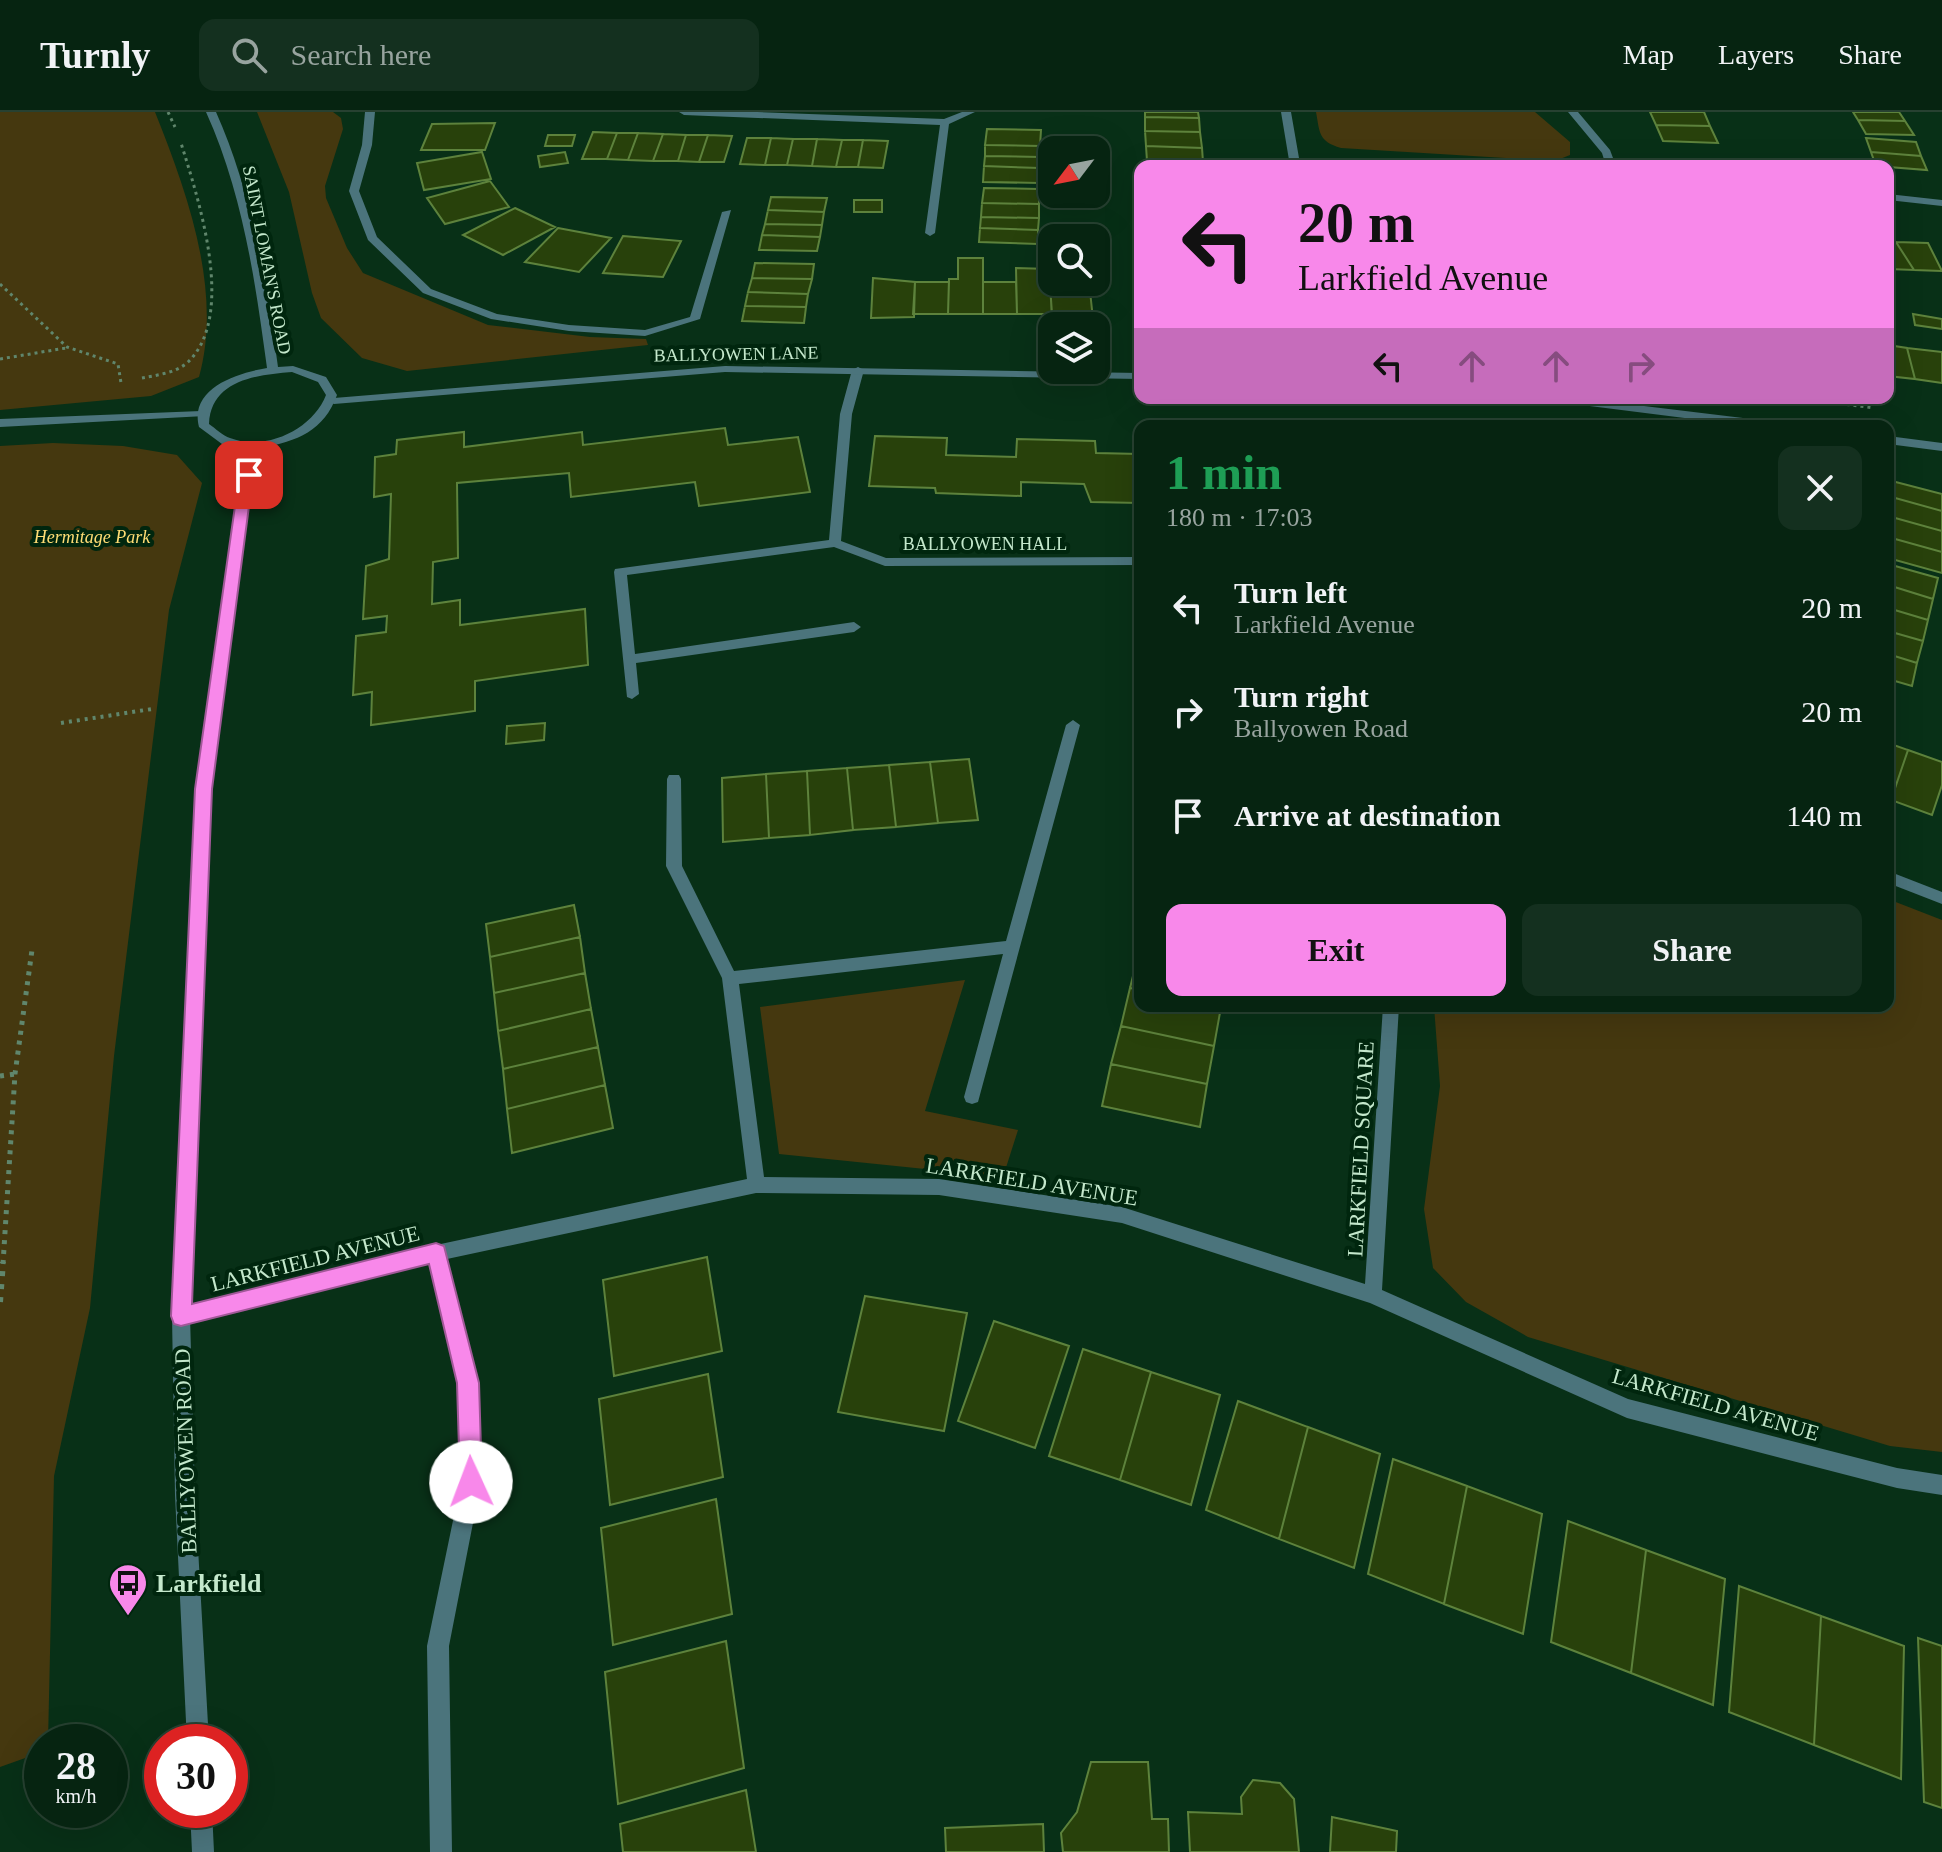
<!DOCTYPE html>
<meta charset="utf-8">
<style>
:root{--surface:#062411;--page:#14301f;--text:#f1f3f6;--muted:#98a49f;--line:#274131;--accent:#f888ea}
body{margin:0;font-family:Georgia,serif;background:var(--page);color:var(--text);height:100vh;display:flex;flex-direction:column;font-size:30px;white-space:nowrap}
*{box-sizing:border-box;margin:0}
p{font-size:26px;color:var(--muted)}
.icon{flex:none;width:44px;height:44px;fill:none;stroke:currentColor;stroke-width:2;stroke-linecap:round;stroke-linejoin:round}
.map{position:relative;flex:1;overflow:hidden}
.sheet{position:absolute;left:1134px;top:308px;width:760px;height:592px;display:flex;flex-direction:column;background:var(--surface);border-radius:16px;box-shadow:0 8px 32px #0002,0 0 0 2px var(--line)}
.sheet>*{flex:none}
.guide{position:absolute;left:1134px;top:48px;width:760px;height:244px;border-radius:16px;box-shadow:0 8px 32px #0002,0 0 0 2px var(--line);background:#f888ea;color:#111;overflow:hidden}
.needle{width:52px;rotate:238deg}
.controls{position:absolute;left:1038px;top:24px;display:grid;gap:16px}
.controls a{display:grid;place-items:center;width:72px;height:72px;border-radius:16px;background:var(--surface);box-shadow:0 8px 32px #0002,0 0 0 2px var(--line);font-size:40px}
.speed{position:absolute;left:24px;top:1612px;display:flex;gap:16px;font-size:40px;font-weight:700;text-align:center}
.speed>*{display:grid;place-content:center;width:104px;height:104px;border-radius:50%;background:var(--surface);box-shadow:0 8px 32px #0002,0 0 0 2px var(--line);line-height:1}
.speed small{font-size:20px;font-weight:400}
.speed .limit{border:12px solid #d22;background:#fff;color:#111}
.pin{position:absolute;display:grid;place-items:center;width:68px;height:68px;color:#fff;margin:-34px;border-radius:16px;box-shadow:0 4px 12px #0006}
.me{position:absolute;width:88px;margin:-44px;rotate:358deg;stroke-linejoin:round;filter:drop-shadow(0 0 6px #0008)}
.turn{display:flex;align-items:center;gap:28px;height:168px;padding:0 32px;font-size:36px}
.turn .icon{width:104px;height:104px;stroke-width:2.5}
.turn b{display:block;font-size:56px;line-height:68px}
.lanes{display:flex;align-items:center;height:76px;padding:0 32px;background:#0003;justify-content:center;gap:40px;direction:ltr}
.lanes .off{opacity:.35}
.round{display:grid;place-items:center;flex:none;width:84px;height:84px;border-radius:16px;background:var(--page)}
.headline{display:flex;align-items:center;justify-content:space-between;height:136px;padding:0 32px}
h1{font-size:48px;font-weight:800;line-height:60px;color:#1e9e55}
.action{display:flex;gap:16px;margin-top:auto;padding:16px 32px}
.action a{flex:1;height:92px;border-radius:16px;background:var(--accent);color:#111;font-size:32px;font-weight:800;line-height:92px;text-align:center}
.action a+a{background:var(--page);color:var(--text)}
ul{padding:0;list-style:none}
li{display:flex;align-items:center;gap:24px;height:104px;padding:0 32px}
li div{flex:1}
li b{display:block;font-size:30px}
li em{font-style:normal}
header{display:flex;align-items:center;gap:48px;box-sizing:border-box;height:112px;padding:0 40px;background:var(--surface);border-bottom:2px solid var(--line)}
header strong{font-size:38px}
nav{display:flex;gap:44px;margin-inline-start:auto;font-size:28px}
.search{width:560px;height:72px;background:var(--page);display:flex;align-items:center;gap:20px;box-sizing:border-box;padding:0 28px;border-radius:16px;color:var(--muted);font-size:30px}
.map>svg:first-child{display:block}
</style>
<header>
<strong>Turnly</strong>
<div class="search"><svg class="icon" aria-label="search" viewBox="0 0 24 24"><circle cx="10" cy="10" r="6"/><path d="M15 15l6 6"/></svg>Search here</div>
<nav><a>Map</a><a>Layers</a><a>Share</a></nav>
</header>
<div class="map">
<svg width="1942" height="1740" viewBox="0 0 1942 1740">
<rect width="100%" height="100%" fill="#083017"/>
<!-- green -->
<path fill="#45380f" d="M0,0H155C187,80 223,179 199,265L151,284L0,298Z
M257,0H333L341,6L343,17L325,74L326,86L347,136L363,161L488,213L590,225L646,227L648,233L407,259L362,246L321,206L312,181L289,80Z
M1316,0H1535L1570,30V43L1555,49L1341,36C1318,29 1320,21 1316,0Z
M53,331L123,334L177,343L202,371L169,498L114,944L90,1196L54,1364L48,1630H42V1640L0,1655V334Z
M1888,787L1942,808V1340L1890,1334L1528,1225L1466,1190L1433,1156L1424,1097L1440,974L1434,894H1888Z
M965,868L925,999L1018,1018L1003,1065L779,1042L760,895Z"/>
<!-- building -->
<path fill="#28410b" stroke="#5d823c" stroke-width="2" d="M1145,0H1198L1199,6L1145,5Z
M1650,0H1704L1710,14L1656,13Z
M1853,0H1899L1905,9L1858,8Z
M1145,5L1199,6L1200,20L1145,19Z
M1858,8L1905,9L1914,23L1866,22Z
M495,11L485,38H421L432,12Z
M1656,13L1710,14L1718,31L1663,29Z
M987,17L1041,18L1040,34L985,33Z
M1145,19L1200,20L1202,36L1146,34Z
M593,20L617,21L607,47H582Z
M617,21H638L628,48L607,47Z
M638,21L663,22L653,49L628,48Z
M663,22L686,23L678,49H653Z
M548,23H575L572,34H545Z
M686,23H708L699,50L678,49Z
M708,23L732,24L724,50H699Z
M747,26H771L765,53L740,52Z
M771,26L793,27L787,53H765Z
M1866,26L1916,30L1921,44L1871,40Z
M793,27H817L812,54L787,53Z
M817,27L842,28L836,55L812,54Z
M842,28H863L858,55H836Z
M863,28L888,29L883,56L858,55Z
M985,33L1040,34V45L985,44Z
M1146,34L1202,36L1203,50L1147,49Z
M482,40L491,67L424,78L417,51Z
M565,40L568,51L540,55L538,44Z
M1871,40L1921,44L1927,58L1876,54Z
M985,44L1040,45L1039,56L984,54Z
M984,54L1039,56V71L983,70Z
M490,69L509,95L445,112L427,86Z
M984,76L1039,77V92L982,91Z
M771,85L827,86L824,100L768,98Z
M854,88H882V100H854Z
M982,91L1039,92V106L981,105Z
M515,96L555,115L503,143L463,123Z
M768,98L824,100L822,113L765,112Z
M981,105L1039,106L1038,118L980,116Z
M765,112L822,113L820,125L762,123Z
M558,116L611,126L579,160L525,150Z
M980,116L1038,118V132L979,130Z
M762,123L820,125L817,139L759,138Z
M623,124L681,129L663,165L603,161Z
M1888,130H1896L1914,158L1888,157Z
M1896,130L1928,131L1942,159L1914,158Z
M958,146H983V202H948L949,167H958Z
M755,151L814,152L812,167L752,166Z
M1016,156L1049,157L1052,202H1017Z
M752,166L812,167L808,182L748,180Z
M873,166L915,170L914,205L871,206Z
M915,170H949L948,202H913Z
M983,170H1016L1017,202H983Z
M1050,170H1089L1093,207H1052Z
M748,180L808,182L806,195L745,194Z
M745,194L806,195L804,211L742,209Z
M1913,202L1942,207V217L1915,213Z
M1888,233L1907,236L1915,267L1888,264Z
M1907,236L1942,240V271L1915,267Z
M725,316L728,333L798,325L810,380L699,394L695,370L571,385L569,361L457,371L458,446L433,450L432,492L460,488V513L585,497L588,553L475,569V599L371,613L372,580L353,583L356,524L386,520L387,504L363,507L366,454L389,447L391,382L374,385L375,345L396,342L397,328L464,320V335L582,320L583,333Z
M875,324L947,326L946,343L1016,345L1017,327L1095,329L1096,341L1140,342V391L1091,390L1084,372L1021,370V384L936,381L935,376L869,374Z
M1888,368L1942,382V399L1888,384Z
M1888,384L1942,399V419L1888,404Z
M1888,404L1942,419V440L1888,425Z
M1888,425L1942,440V461L1888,446Z
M1888,452L1938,466L1933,487L1888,473Z
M1888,473L1933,487L1928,508L1888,496Z
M1888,496L1928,508L1923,529L1888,519Z
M1888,519L1923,529L1917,551L1888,542Z
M1888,542L1917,551L1912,574L1888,567Z
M545,611L544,628L506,632L507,614Z
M1888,631L1908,638L1891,688L1888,686Z
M1908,638L1942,650V673L1932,703L1891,688Z
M969,647L978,708L938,711L930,650Z
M930,650L938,711L896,715L889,653Z
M889,653L896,715L853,718L847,656Z
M847,656L853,718L810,723L807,659Z
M807,659L810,723L769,726L766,662Z
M766,662L769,726L723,730L722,666Z
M574,793L580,825L490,845L486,812Z
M580,825L585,861L494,881L490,845Z
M1139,840H1140V878L1130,876Z
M585,861L591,897L498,919L494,881Z
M1130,876L1140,878V894L1221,895L1214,934L1121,914Z
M591,897L598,935L503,957L498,919Z
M1121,914L1214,934L1207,972L1111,952Z
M598,935L605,973L507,997L503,957Z
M1111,952L1207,972L1200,1015L1102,994Z
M605,973L613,1016L512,1041L507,997Z
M707,1145L722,1239L614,1264L603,1168Z
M865,1184L967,1201L944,1319L838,1300Z
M994,1209L1069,1234L1035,1336L958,1309Z
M1083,1237L1151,1260L1120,1368L1049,1344Z
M1151,1260L1220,1283L1191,1393L1120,1368Z
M708,1262L723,1365L610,1393L599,1287Z
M1238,1289L1308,1315L1279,1427L1206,1398Z
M1308,1315L1380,1342L1354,1456L1279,1427Z
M1393,1347L1467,1374L1444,1492L1368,1462Z
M1467,1374L1542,1402L1523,1522L1444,1492Z
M716,1387L732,1502L613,1533L601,1416Z
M1568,1409L1646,1438L1631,1561L1551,1530Z
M1646,1438L1725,1467L1713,1593L1631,1561Z
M1739,1474L1821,1504L1814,1633L1729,1600Z
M1821,1504L1904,1534L1901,1667L1814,1633Z
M1918,1526L1942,1534V1696L1924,1690Z
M726,1529L744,1656L618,1692L605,1560Z
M1091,1650H1148L1152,1707H1168L1169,1740H1063L1061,1721L1077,1700Z
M1253,1668L1280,1671L1294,1687L1299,1740H1190L1188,1700L1242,1702L1241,1685Z
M746,1678L756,1740H623L620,1712Z
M1332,1705L1397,1719L1396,1740H1330Z
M1043,1712L1044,1740H946L945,1716Z"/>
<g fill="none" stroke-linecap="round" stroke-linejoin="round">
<!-- path-far3 -->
<path stroke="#60866c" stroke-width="3" stroke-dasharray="3 4" stroke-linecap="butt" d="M168,0L175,15
M0,172L67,235L118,252L121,271
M0,247L66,236
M142,266C157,263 176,261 188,250C237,203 198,86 181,31
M1798,286L1874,296"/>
<!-- path-far2 -->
<path stroke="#60866c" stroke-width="4" stroke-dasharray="3 5" stroke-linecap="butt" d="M61,611L152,597"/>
<!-- path-far1 -->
<path stroke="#60866c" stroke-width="5" stroke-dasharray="4 6" stroke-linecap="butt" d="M0,964L15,962
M3,1152L15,962L32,838"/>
<!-- path -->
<path stroke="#60866c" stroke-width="6" stroke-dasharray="5 8" stroke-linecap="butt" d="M0,1190L3,1150"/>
<!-- service -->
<path fill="#4b747c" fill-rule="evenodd" d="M858,255L864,258L852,302L841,429L886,446L1140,445V453L885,454L834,435L627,463L635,542L854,510L861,515L854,520L636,551L639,582L632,587L627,585L614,460L615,457L829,428L840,302L852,258Z"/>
<!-- minor -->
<path fill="#4b747c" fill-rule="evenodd" d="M365,0H375L372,33L359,79L377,125L431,177L497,202L569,213L645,218L690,205L722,100L731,98L700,207L645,224L569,219L491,207L423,181L368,128L349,79L362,33Z
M679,0H757L944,7L962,0H975L949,12L935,121L930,124L925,121L940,13L684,3Z
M1281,0H1291L1299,46L1393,51L1398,54H1290Z
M1568,0H1578L1610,38L1616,54H1606L1602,41Z
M1888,82L1942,88V94L1888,88Z
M725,254L1140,261V267L725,260L334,292L328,289L334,286Z
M1544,286H1578L1776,310L1782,314H1748L1550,289Z
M201,299L205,300V304L0,315V307Z
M1888,324L1942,331V339L1888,332Z
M1073,608L1080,613L978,990L972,992L966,990L964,985L1003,842L739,872L764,1065L939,1067L1122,1095L1365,1172L1383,894H1399L1382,1178L1628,1287L1897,1356L1942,1363V1383L1897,1376L1627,1306L1370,1191L1122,1111L939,1083L756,1081L447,1147L478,1271L481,1370L449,1534L452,1740H430L427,1534L461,1370L458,1271L429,1151L181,1213L174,1210L172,1204L174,1198L436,1133L747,1067L722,866L666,754L667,667L669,663H679L681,667L682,754L734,859L1006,829L1066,613Z
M1888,759L1942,780V792L1888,771Z"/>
<!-- tertiary -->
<path fill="#4b747c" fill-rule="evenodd" d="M206,0H216C252,81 266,167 278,255L293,254L326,265L337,283C324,319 297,329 262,336L248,394L210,677L190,1204L195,1383L209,1630H187L175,1383L172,1204L196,677L236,394L250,337L222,332L199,315C189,276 237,261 267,256C255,168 243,82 206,0ZM292,260L318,270L326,283C313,317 266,340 230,326C223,324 215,316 209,312C211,268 256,263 292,260Z
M190,1698H212L214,1740H192Z"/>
</g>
<!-- route -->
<path fill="#f888ea" stroke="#a15898" stroke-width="2" d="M249,359L256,363L249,394L212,677L192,1192L436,1131L444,1134L479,1271L482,1370L479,1378L471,1381L463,1378L460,1370L457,1271L429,1152L181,1214L174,1212L171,1204L195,677L235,394L242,363Z"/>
<!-- icons -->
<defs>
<g id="bus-pin" transform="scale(2)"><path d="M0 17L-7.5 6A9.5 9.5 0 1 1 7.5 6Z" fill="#f888ea" stroke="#00260e"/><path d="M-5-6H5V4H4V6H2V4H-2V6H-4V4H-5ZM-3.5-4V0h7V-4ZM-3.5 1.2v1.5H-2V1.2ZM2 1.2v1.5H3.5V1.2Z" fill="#111"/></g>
</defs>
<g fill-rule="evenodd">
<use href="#bus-pin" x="128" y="1471"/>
</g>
<g text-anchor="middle" stroke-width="8" stroke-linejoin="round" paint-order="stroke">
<!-- far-street labels -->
<g font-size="18" fill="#c4e8cc" stroke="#00260e">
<text transform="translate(267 148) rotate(79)" y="6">SAINT LOMAN'S ROAD</text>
<text transform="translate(736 242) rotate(-1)" y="6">BALLYOWEN LANE</text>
<text x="985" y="438">BALLYOWEN HALL</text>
</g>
<!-- far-park labels -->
<g font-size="18" font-style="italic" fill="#ffdd75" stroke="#00260e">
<text x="92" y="431">Hermitage Park</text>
</g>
<!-- street labels -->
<g font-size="22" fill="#c4e8cc" stroke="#00260e">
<text transform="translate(1360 1037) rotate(-87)" y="8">LARKFIELD SQUARE</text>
<text transform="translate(1032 1069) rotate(9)" y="8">LARKFIELD AVENUE</text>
<text transform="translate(315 1146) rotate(-14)" y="8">LARKFIELD AVENUE</text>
<text transform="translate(1716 1292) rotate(16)" y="8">LARKFIELD AVENUE</text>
<text transform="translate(185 1339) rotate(-92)" y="8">BALLYOWEN ROAD</text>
</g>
<!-- near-poi labels -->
<g font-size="26" font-weight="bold" fill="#c4e8cc" stroke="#00260e" text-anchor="start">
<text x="156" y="1480">Larkfield</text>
</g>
</g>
</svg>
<div class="controls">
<a><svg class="needle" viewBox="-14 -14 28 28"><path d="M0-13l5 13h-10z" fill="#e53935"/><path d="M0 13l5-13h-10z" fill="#98a49f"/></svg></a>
<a><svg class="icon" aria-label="search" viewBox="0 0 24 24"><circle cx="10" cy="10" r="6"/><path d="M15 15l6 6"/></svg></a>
<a><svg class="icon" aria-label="layers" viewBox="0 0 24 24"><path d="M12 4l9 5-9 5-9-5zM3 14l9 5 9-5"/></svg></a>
</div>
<div class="speed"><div>28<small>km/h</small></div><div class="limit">30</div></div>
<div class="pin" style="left:249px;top:363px;background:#d93025"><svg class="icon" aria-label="arrive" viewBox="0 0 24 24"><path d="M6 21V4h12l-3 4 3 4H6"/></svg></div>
<svg class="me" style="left:471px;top:1370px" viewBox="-20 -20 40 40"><circle r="19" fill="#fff"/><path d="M0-13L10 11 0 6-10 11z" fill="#f888ea"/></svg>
<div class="guide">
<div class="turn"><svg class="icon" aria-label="left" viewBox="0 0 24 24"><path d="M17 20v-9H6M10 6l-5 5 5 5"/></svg><div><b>20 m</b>Larkfield Avenue</div></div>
<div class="lanes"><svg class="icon" aria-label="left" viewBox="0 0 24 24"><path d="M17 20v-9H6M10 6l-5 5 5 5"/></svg><svg class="icon off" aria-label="ahead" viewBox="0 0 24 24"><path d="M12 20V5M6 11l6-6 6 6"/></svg><svg class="icon off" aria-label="ahead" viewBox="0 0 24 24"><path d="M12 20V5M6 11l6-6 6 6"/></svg><svg class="icon off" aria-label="right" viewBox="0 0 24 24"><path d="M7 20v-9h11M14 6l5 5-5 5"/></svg></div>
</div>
<section class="sheet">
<div class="headline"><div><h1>1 min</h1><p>180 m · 17:03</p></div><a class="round"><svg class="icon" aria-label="close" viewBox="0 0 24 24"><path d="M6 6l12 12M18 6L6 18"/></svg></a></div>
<ul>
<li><svg class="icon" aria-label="left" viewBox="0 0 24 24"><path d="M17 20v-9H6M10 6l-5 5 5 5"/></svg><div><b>Turn left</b><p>Larkfield Avenue</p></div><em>20 m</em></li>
<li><svg class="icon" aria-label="right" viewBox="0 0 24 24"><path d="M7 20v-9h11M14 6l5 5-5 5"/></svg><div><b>Turn right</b><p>Ballyowen Road</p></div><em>20 m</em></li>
<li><svg class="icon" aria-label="arrive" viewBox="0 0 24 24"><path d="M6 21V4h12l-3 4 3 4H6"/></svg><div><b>Arrive at destination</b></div><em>140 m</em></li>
</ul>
<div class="action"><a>Exit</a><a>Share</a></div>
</section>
</div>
